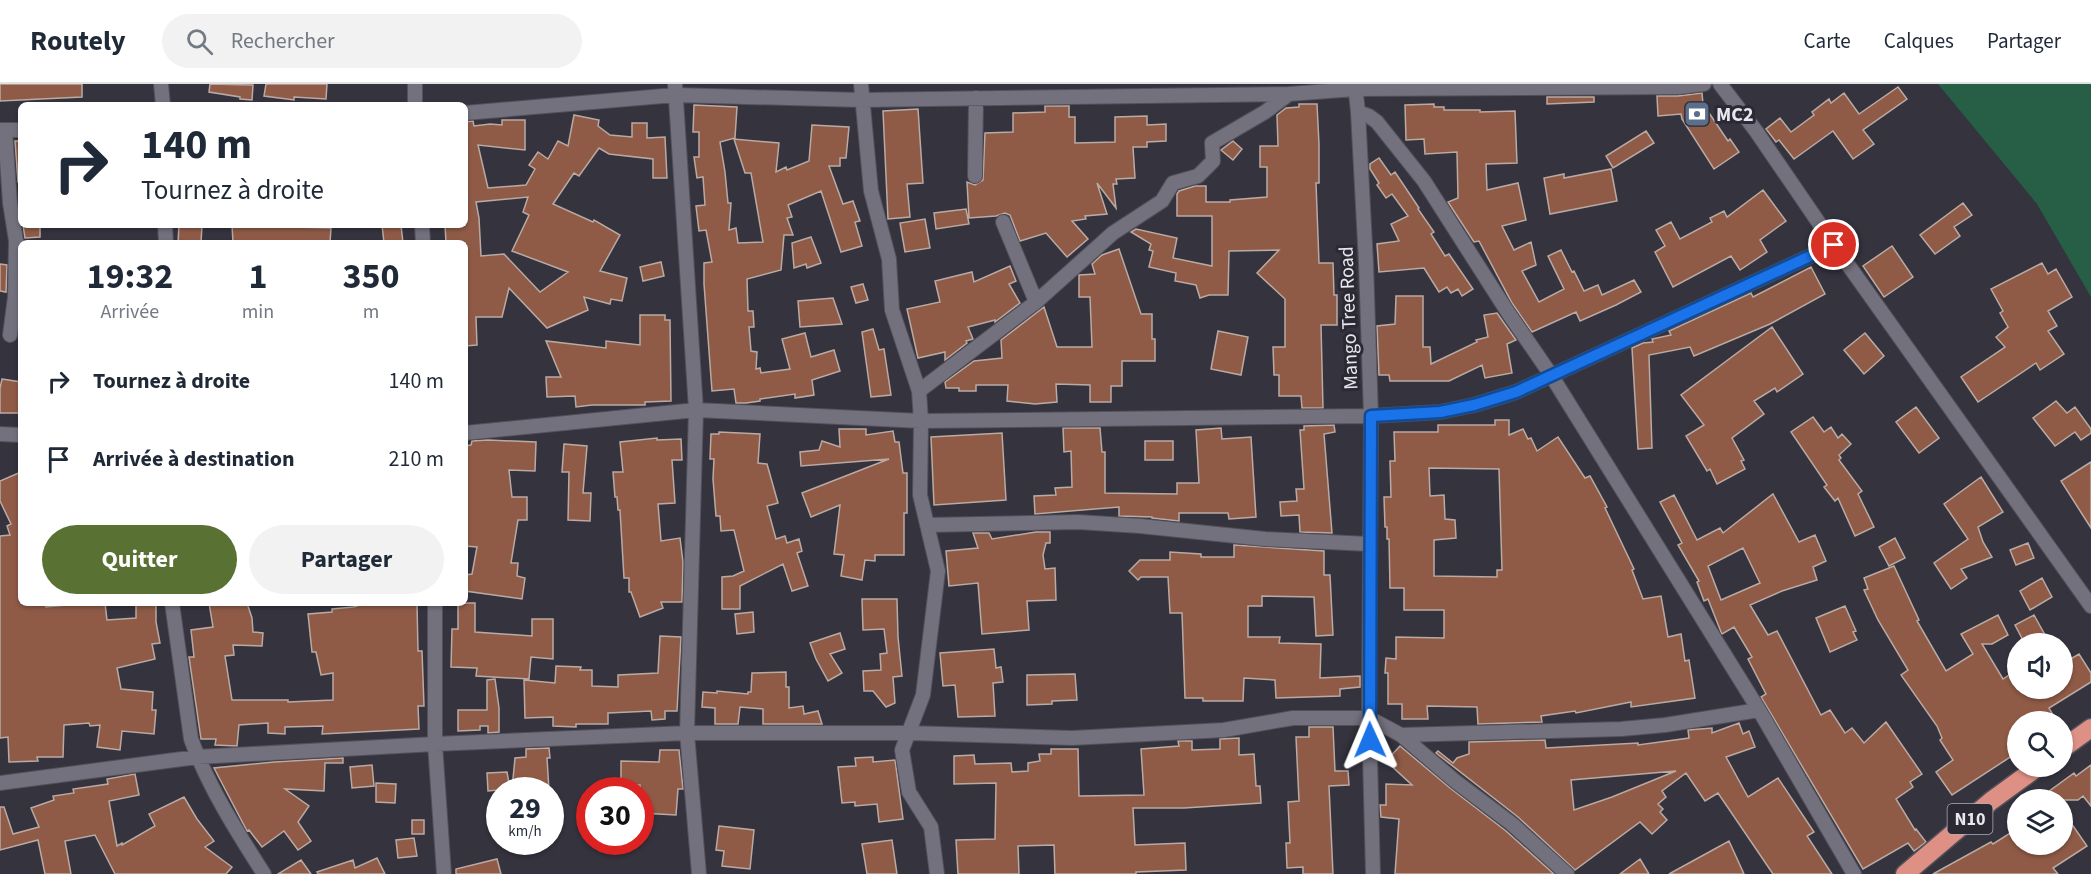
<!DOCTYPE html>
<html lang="fr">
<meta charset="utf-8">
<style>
:root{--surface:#fff;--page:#f2f2f3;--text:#1f2937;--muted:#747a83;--line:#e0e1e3;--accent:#597132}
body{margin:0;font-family:"Source Sans 3",sans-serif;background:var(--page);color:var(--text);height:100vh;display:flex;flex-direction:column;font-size:22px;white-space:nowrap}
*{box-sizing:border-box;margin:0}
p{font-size:20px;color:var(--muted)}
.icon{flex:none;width:33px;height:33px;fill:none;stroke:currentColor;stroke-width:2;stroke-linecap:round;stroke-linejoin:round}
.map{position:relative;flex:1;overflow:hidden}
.side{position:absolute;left:18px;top:156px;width:450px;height:366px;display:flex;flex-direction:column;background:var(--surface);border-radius:9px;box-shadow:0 2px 4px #0004}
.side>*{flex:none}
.banner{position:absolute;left:18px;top:18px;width:450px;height:126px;border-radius:9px;box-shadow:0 2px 4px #0004;background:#fff;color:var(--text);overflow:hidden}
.controls{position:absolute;left:2007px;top:549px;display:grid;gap:12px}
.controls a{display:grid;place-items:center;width:66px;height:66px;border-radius:50%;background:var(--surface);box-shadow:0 2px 4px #0004;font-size:30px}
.speed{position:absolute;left:486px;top:693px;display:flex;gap:12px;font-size:30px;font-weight:700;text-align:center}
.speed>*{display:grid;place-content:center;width:78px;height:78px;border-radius:50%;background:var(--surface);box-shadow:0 2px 4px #0004;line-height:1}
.speed small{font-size:15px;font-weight:400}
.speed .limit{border:9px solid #d22;background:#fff;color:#111}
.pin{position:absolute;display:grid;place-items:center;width:51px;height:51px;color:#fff;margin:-26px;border:3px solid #fff;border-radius:50%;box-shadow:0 2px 6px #0007}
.me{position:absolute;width:66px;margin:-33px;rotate:359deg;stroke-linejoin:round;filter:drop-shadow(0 0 4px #0008)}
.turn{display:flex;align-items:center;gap:21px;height:126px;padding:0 24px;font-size:27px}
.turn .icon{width:78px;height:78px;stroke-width:2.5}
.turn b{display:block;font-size:42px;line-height:51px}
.eta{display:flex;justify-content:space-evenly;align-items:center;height:102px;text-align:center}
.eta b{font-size:36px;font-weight:700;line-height:42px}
.primary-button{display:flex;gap:12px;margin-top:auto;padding:12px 24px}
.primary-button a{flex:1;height:69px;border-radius:36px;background:var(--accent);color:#fff;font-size:24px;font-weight:700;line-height:69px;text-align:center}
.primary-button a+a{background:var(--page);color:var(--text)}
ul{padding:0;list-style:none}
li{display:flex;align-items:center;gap:18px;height:78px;padding:0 24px}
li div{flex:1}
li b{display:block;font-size:22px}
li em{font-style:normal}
header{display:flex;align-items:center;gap:36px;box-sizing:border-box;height:84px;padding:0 30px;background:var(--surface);border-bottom:2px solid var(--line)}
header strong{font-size:28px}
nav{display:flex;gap:33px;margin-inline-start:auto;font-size:21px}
.search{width:420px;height:54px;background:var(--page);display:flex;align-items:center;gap:15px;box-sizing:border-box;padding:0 21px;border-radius:33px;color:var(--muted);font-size:22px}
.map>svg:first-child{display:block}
</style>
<header>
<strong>Routely</strong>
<div class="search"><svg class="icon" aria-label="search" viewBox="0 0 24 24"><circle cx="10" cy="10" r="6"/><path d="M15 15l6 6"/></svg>Rechercher</div>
<nav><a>Carte</a><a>Calques</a><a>Partager</a></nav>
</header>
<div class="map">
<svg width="2091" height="790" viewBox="0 0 2091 790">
<rect width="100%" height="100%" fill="#35333e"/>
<!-- green -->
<path fill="#265e46" d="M1938,0H2091V213L2037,120Z"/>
<!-- building -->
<path fill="#8f5b47" stroke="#baaaa4" stroke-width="1.5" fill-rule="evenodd" d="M0,0H82V13L0,17Z
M210,0L253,1L252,16L240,15V13L209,8Z
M266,0H327L326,15L294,13V16L264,12Z
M1898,3L1907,15L1863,46L1874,60L1853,75L1833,47L1794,75L1779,56L1776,58L1766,45L1780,34L1791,48L1814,31L1812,28L1829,15L1831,19L1844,9L1859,30Z
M1702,9L1703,20L1728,57L1730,55L1739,68L1714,85L1682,35L1681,30L1658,32L1657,12H1678Z
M1547,13H1594V18L1547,20Z
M1299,20H1317L1319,60V99H1316L1319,179H1333L1334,211H1337V241H1321L1323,324H1302L1301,312H1279V291H1274L1273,263H1285V215L1257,189L1279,166L1229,167L1228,211H1209L1200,214L1196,201L1175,197L1176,189L1149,183L1153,167L1149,166L1151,160L1131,148L1136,145L1177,154L1173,174L1212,182V132H1177V110L1179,107L1195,102H1206V118H1230V116L1267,113V83H1260V62H1278L1277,31L1286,24L1299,23Z
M1434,20V23H1444V26H1480V28L1515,27L1517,79L1486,80L1487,106L1518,99L1526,136L1502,142L1514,166L1531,158L1536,181L1522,187L1539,218L1564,205L1548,172L1561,166L1572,188L1574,187L1584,207L1598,201L1602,211L1634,196L1641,208L1616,221L1580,237L1576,228L1532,248L1512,219L1479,157L1474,158L1448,118L1458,114L1457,68L1425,70L1424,55L1406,56L1405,21Z
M694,21L737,23L735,54L720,58L725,88L728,119H731L729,146L736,144L738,159L763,158L751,89H745L734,55L779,59L776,88L786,83L787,86L809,77L812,41L849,43L846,74H840V82H829L843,120L853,117L860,137L855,138L862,162L841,168L821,107L788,121L792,133L787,134L793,151H784L781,186L747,195L748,227H753L754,243H749L751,267L757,268L756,285L760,284L761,289L790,285L782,255L805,249L811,273L834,266L840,287L812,296L814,311L795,314V310L760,315V317L746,319H736L734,305L712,307L704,200V179L712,178L706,146L699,147L696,122L705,121L703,93L697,94L694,73H699V48H693Z
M1045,22H1069V33H1075V59L1115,58V33L1147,32V41L1166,40V57L1147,58V63H1133L1135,94L1116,95L1117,100H1113L1116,124L1097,99L1107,130L1085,132L1086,135L1072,137L1088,155L1067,173L1046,149L1020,157L1010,131L1005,129L996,132L969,134L967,98L975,101L983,96L985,49L1013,48V29L1045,28Z
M918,25L923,99L907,100L910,133L888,135L883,27Z
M574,31L599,36L598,42L610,51L632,53V39H647V54L665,53L667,94H653V75L609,70L599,64L579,92L574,89L553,120L593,138L594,136L620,151L600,187L627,194L622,217L611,215L610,220L584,213L588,226L547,244L509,204L502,233H476L477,261L465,262V159H446L445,141H465V38L473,37L474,42L490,40L502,41V36H525V66L478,61L488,104L526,101L535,85L529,81L538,68L548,75L558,57L568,62ZM528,113L523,128L529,131L512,167L568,188L540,208L504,170L481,172L479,134L476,118Z
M1646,47L1654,59L1613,84L1606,72Z
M15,57H21V98H18Z
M1233,57L1242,65L1233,76L1221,66Z
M1379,74L1391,91L1395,88L1419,124L1418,125L1434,148L1431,150L1445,172L1449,170L1473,205L1462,212L1458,205L1451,209L1447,203L1439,208L1424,184L1379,188L1377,160L1399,157L1391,140L1408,132L1392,110L1386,114L1377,101L1379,99L1370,85V80Z
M1611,85L1617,117L1550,130L1544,94L1564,90V94Z
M1763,106L1786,137L1760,156L1767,168L1740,186L1731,172L1673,203L1655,168L1665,162L1656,146L1671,138L1680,155L1712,138L1710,134L1724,127L1727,133Z
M1963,119L1972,131L1954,143L1960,152L1935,170L1920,151Z
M966,125L969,140L936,145L934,129Z
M925,135L930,164L905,168L900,139Z
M23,141H40V153L25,154Z
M179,141H202L201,159H178Z
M232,141L331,144L330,159H233Z
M382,141H401L403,159H384Z
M811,153L821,179L807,184L806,180L794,184L792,159Z
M1892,162L1913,193L1884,213L1863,182Z
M1119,165L1141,230H1152V255H1155V277H1122V302H1111V318H1090V301L1056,300L1057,318L1035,320L1007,317L1008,301H976V307H959V304H946L945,298L974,277L1002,274L1001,256L1044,223L1057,263H1092L1090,213H1079V191L1095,190L1092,180L1102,171Z
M661,178L664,192L643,197L640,183Z
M2042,179L2048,190L2056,185L2072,213L2048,227L2057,242L2048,247L2064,270L2040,286L2036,279L1978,318L1961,293L2005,263L1996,253L2008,243L2000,229L2003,227L1991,205Z
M0,180L7,181L6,208L0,207Z
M1010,182L1016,197L1009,200L1020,219L995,238V236L968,243L973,255L966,257L967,259L945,276V268L918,274L907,225L940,218L935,197L972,188L974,198Z
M1811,183L1825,210L1770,240L1694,272L1690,263L1649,271L1652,364L1638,365L1632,264L1643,259L1653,258L1652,255L1671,251L1669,247L1751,209L1753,213Z
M863,200L868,216L856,219L851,203Z
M1396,212H1423V263H1430L1431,280L1477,258L1476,256L1488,253L1484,231L1497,229L1516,256L1507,260L1512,289L1485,294L1482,281L1449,297H1390L1389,291H1379L1377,242L1395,240Z
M833,214L842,240L800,243L798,217Z
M640,231H665V236H670L671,317L645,318V321H592L576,323L575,312L547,313L546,293H561L546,257L606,264V257L640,261Z
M1772,243L1803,290L1777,308L1775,304L1754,317L1764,330L1732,354L1744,376L1741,377L1745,385L1717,400L1710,385L1707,387L1686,352L1704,341L1681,311Z
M873,245L879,266L884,265L891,311L871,313L862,248Z
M1218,247L1248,253L1241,291L1211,285Z
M1865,249L1884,272L1864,290L1844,266Z
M2,295L21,298V329H0V304Z
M2056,317L2067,329L2075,323L2091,345V349L2081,356L2075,348L2055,362L2033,334Z
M1916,323L1939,354L1919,369L1896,338Z
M1813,333L1824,348L1831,343L1838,354L1842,350L1851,360L1839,371L1841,374L1839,376L1862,407L1858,410L1874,443L1855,452L1838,414L1835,417L1824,403L1827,401L1791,348Z
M1495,336H1509V351L1523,345L1528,355L1531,354L1537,367L1558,353L1585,394L1590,392L1607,423L1605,424L1634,485L1632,486L1643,515L1661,512L1668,553L1681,550L1685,577L1689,576L1695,614L1631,623V618L1576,629L1575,627L1541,632L1542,638L1478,640L1477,623L1427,622L1428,635H1402V620H1388V589H1385L1386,574L1396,575V553L1444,554V526H1404V504H1390L1389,455H1387V443H1385L1384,413H1391L1390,377H1395L1394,348H1438V341H1495ZM1429,384L1499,385L1502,486H1497V493L1434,492V456L1456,454L1455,436L1445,435L1444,411L1430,412Z
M1334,341L1335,348L1324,350L1332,449L1300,448L1299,431L1281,432L1280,418L1297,417L1296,405H1304L1300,346H1304V342Z
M1063,344H1100L1102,368H1105V409L1177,410V399H1199L1196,346L1221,344L1222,355L1251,353L1256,433L1229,435L1228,429H1179V437L1152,434V433L1119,432V423L1035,430L1034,412L1056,411L1055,404L1072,403L1071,367L1064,368Z
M839,345H866V351L893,347L895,358H899L903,389H907V429H904V471H875V477L865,476L862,496L841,492L844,471L834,470L840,421L811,433L802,409L889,375L801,382L800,368L819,366L822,357L840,363Z
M719,348L760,350L758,379L767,380L778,419L767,422L776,455L785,452L787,459L799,455L802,467L797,469L808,502L792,507L783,480L740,502V525H722V493L733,492L744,487L734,446L721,447L720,432H716L713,395L714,375H710L711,350H719Z
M1002,349L1006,416L934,421L931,353Z
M657,354V356L681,355L682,376H672L675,419L658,420L661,457L680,454L683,478L682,518H661L663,524L640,533L631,508H629V494H624L620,426H618L617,413H615L613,388H623L620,358Z
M488,356L536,358L535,387L509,386L512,413H527V436H518L511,479H518L517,492L525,494L522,515L465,507V491L472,490L477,463L465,462V432H467L465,362L471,361L472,357Z
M1145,357H1173V376H1145Z
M564,360L587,362L583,409H591L590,437L568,436L569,388H562Z
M2091,378V444L2061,397Z
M21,388V519H46V523L66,521V519H105L107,536L136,534V519H156V538L160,559L152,560L155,575L117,584L121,605L153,608L152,626H156L154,650L122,647L120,666L97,663L100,641L90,642L89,639L64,641L63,673H37L38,677L9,678L8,653L0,654V452L10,451L7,442L11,440L0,417V397Z
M1981,393L2003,428L1978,443L1983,458L1992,473L1961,485L1967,494L1951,505L1934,479L1968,455L1944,420Z
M1773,410L1799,458L1815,451L1826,477L1813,483L1817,496L1782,507L1750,521L1768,551L1777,547L1821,631L1830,626L1845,649L1852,644L1864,659L1886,638L1922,690L1910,698L1913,703L1896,715L1915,746L1916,745L1926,758L1914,767L1908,759L1863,785L1761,613L1766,610L1748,575L1752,573L1734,543L1722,550L1721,548L1708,515L1704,517L1697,498L1699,497L1678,461L1682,459L1660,418L1674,411L1697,456L1720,444L1723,449ZM1743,464L1760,499L1721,516L1708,482Z
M1036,448H1050V459H1046L1043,471L1045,485L1055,484L1056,516L1027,517L1029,546L982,550L978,499L949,502L946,467L978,464L973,449H989L992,455Z
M1895,454L1905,474L1889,482L1879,463Z
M2028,459L2034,474L2016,481L2010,466Z
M1234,461L1324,467V491H1330L1333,551L1316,552L1314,513L1262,512V522H1248V553H1280L1279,559L1321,560L1320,594L1360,592V603L1340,605V612L1276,614L1275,596L1244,594L1243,617H1203V614H1185L1182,529H1170L1168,493H1141L1138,496L1129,487L1140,476H1170V468L1201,470V473H1234Z
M1894,482L1919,536L1917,537L1946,587L1973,570L1961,550L1998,531L2008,551L1992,560H1982L2003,595L2018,585V604H2062V580L2079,570L2091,589V598L2049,624L2057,638H2018V655L2012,659L2018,668L1952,711L1936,688L1953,676L1940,656L1942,654L1937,642L1901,591L1908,586L1878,536L1864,506L1868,505L1864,494Z
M2042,494L2052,513L2030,526L2020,507Z
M862,515H897L898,553L902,592L893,593L895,619L886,623L873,607H864L863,587L881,586L880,570L887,569L884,545L863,546Z
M209,519H247L252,534L253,548L263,549L262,562L233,561L234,571L225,572L232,616H288V618L333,616V589L321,591L316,568H312L308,530L332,528V525L353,523L357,522L356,519H417L418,567H422L424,622H418L419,645L322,650L323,642L285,643V650L268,649V639L239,641L237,662L215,661L216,655H201L189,573H194L191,546L213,543Z
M458,519H475V548L532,552V535H553V575L531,573L529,595L476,592L477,584L451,583L452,545H458Z
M1845,522L1856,547L1853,548L1857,556L1830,568L1816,534Z
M753,528L754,548L737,550L735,530Z
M2034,531L2050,560H2025L2015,541Z
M840,549L845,565L830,570L842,589L828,597L816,575L810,559Z
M660,552L681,553L677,627H665V635L652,636L651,627L608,629V640H576V643L553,642V633L525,634L524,596L555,599L556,582L581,583L580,586H592V602L618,603V591L658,589Z
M994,565L996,584L1001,583L1003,598L993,599L995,632L958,633L955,601L943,602L940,569Z
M786,588V603H789V624L803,622L804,630L818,627L822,640H763V625L740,623L738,640H715V624L702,623L703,608L717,609V607L748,610V608H751L752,589Z
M1075,590L1077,616L1052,617V620L1027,621V591Z
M495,595L499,624V648L488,649V642H480V646L458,647V626H487V596Z
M1739,639L1743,650L1749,647L1755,663L1726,673L1748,713L1778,694L1814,748L1807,752L1832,790H1773L1718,709L1705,717L1686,689L1662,707L1666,713L1658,720L1663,725L1660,728L1667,736L1652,750L1640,738L1575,786L1518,733L1436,669L1438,667L1453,679L1457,674L1469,670V658L1545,656L1546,664L1638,659V661L1689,654L1688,646L1712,644V649ZM1676,687L1612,713L1574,726L1571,696Z
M1309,643H1333L1335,687H1348L1349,701L1329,702L1333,790H1303V783L1287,784L1286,759H1290L1288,718L1299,717L1296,653H1309Z
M1239,654V671L1254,670L1256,702H1260L1261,719L1184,724H1133L1135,761L1185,759L1186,786L1136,788V790H1055L1054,761L1018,762L1019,790H958L956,756L995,755L996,699L954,700V672L974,671L975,680L1011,679L1012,688L1028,687V679L1040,677L1039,670H1051V665H1078L1079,712L1144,711L1141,665L1179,662L1178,657H1192V666L1220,665V655Z
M1400,662L1450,704L1506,747L1554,790H1395L1399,735L1381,733L1380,721H1386V700L1412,701L1386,677Z
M549,664L550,674H547L549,706L512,705L515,674L526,673V665Z
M660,666H679L683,705H678L676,731L640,729V701H621V677L659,678Z
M873,673V678L895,676L903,735L879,738L877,720L855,722V718L842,719L838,683L856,682L855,674Z
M343,674V679H325L324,707L285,705L309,722L298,738L311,757L298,766L284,747L262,763L249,746L247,747L214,684L274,678Z
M372,681L374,702L352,704L350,683Z
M2091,681V722L2083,712L2078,716H2053L2048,708L2074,689L2076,692Z
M507,688L510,705L488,707L487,689Z
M135,690L139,711L109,717L117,762L122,759V761L155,742L149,730L184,713L197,735L214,757L205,763L232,783L226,790H115L95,751L65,757L71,790H45L38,756L0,766V723H4L13,750L39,743L31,724L54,716L53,712L74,709L73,705L108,700L107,695Z
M376,699L396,700L395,719L376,718Z
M2062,726L2087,762L2053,784L2058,790H1933L1991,758L1993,760L2018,744V760H2062Z
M412,736H424V750H412Z
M719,742L754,746L750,785L722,782L724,767L716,766Z
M414,754L417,772L398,774L396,756Z
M892,756L897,790H867L862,760Z
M1729,757L1744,790H1669L1700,773Z
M377,774L385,790H318L317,788L353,776L355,784Z
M497,775L501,790H456V785Z
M1640,775L1649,790H1620Z
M301,776L311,790H278Z"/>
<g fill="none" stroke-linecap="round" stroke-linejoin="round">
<!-- street casing -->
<g stroke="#525059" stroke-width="16">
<path id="street" d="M161,0L163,21
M675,0L696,326L687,649L699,790
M861,0L871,107L889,175L892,226L919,307
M1355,0L1358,28L1366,179L1371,332L1369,634L1373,790
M1720,0L1756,47L1834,161L2091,522
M415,21V0
M1358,28L1369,32L1377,38L1424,97L1507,227L1551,291L1759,626L1854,790
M465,29L675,11L861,16L1289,10L1355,5L1679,3L1704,0
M0,46H21
M5,46L10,119L16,157L15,213L10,251
M975,92L976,14
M1003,138L1036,218
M165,141L166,159
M422,141L423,159
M465,349L696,326L921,337L1371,332L1440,328L1474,321L1516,308L1834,161
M0,350L21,351
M927,441L1078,438L1140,442L1265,455L1369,460
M172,519L191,655C208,702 237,748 264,790
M435,519V660L444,790
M1401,651L1621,645L1665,641L1759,626
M0,699L197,673L435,660L687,649H909L1072,654L1224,646L1293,634H1369L1401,651L1455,697L1512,740L1567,790
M937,790L931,743L909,708L902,666L923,611L938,487L920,411L921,337L919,307L1036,218L1113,149L1162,117L1173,99L1198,92L1213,77L1212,59L1265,28L1289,10"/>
</g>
<!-- highway casing -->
<g stroke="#525059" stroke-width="21">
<path id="highway" d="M2062,665L2091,644
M1905,790L1991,717L2039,682"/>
</g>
<!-- street -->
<use href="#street" stroke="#73717e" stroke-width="14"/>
<!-- highway -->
<use href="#highway" stroke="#df9085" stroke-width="18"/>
</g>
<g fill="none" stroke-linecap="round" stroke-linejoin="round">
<!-- route casing -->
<g stroke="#114b97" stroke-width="15">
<path id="route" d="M1370,656L1371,332L1440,328L1474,321L1516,308L1834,161"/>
</g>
<!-- route -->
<use href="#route" stroke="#1a73e8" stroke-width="10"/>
</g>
<!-- icons -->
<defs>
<g id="bank-square" transform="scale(1.35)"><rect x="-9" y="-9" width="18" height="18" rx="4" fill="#5c6f8a" stroke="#2b2934"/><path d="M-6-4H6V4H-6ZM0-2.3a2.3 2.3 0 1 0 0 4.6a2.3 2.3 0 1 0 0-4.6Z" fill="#fff"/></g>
</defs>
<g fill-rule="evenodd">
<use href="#bank-square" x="1697" y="30"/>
</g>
<g text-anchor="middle" stroke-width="6" stroke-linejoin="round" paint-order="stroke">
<!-- shield labels -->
<rect fill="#2b2934" stroke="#afadb6" stroke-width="1.5" x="1947.5" y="720" width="45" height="30" rx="4.5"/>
<g font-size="18" font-weight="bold" fill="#e8e6ee">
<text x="1970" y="741">N10</text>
</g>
<!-- poi labels -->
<g font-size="20" font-weight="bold" fill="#e8e6ee" stroke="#2b2934" text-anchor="start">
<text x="1716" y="37">MC2</text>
</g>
<!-- street labels -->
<g font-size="20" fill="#e8e6ee" stroke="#2b2934">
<text transform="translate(1348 234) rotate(-92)" y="7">Mango Tree Road</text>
</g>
</g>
</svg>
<div class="controls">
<a><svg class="icon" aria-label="sound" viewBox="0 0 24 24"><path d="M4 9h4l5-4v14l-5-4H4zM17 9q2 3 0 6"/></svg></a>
<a><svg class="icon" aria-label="search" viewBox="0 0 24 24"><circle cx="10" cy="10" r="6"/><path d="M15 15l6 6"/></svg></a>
<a><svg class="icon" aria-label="layers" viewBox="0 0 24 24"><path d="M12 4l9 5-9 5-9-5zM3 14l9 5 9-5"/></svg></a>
</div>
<div class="speed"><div>29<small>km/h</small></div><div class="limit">30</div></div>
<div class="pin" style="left:1834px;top:161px;background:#d93025"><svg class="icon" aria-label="arrive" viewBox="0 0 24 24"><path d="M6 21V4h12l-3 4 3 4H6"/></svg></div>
<svg class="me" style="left:1370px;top:656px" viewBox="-20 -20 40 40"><path d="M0-17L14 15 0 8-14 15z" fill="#1a73e8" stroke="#fff" stroke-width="4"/></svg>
<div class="banner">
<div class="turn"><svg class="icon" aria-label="right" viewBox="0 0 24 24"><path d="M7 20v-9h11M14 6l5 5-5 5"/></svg><div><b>140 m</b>Tournez à droite</div></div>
</div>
<section class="side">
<div class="eta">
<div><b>19:32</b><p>Arrivée</p></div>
<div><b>1</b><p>min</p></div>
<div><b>350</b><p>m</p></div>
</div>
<ul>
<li><svg class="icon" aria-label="right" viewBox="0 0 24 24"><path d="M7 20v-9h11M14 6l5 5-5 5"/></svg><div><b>Tournez à droite</b></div><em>140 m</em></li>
<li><svg class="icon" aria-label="arrive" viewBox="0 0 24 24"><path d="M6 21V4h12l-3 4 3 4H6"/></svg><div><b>Arrivée à destination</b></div><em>210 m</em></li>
</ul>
<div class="primary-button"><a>Quitter</a><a>Partager</a></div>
</section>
</div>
